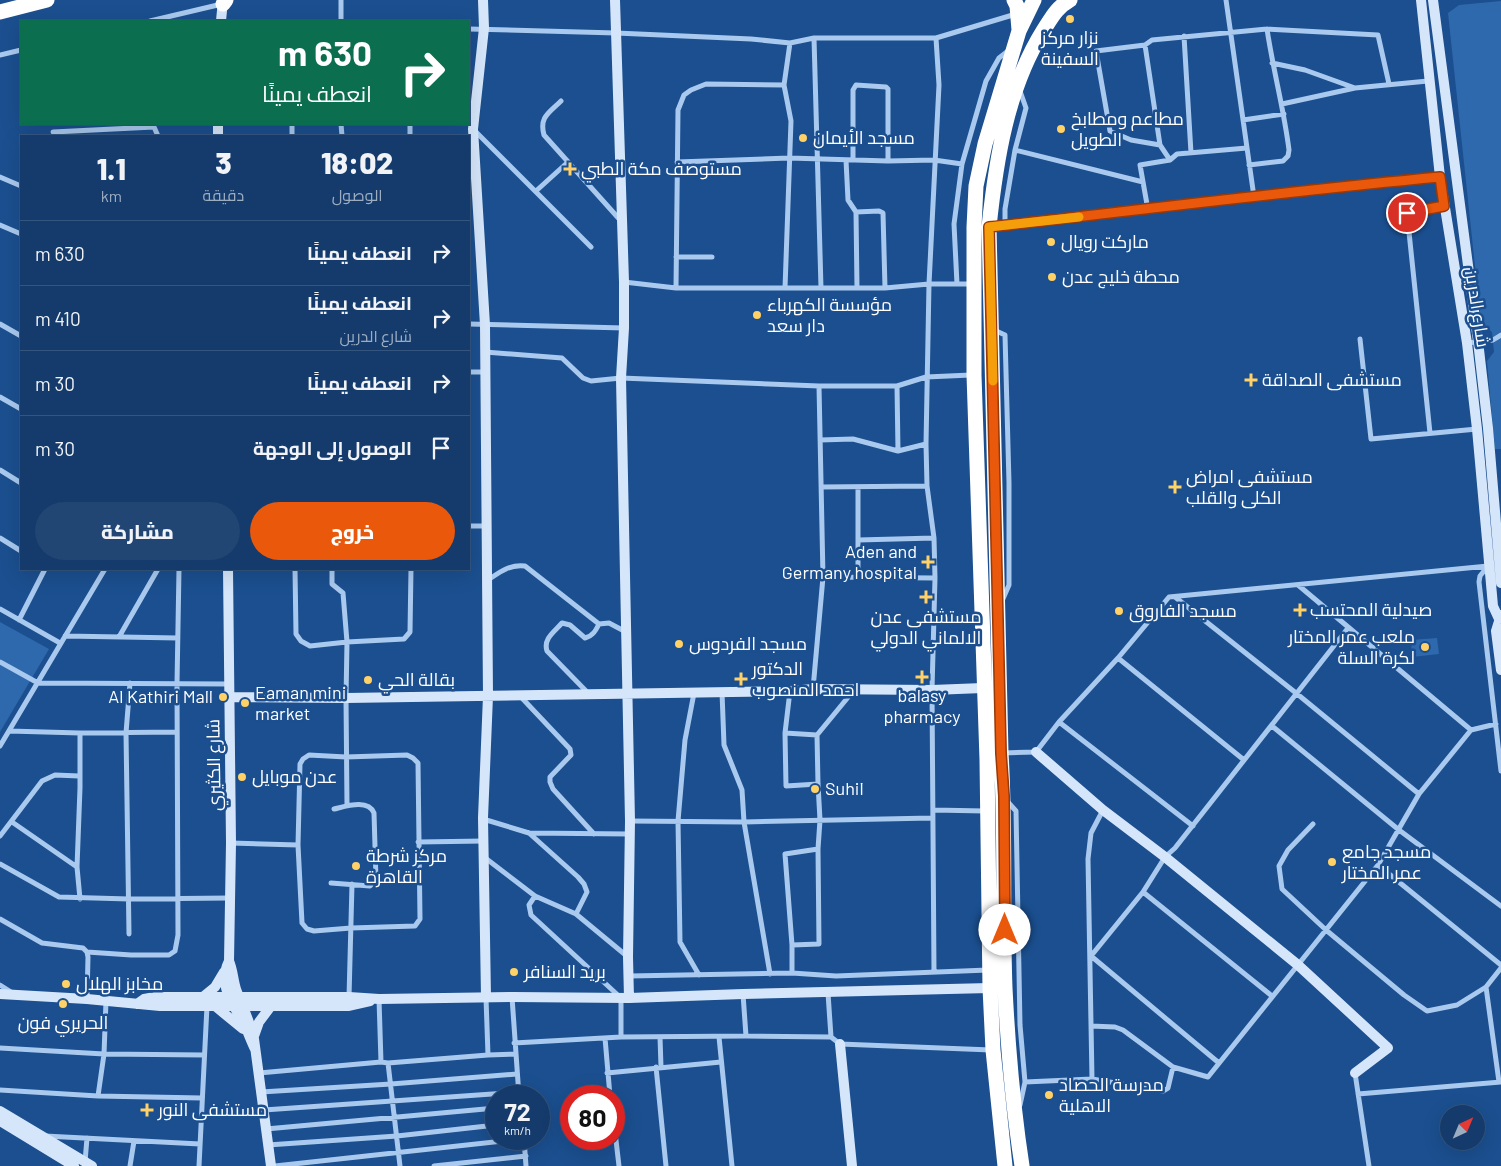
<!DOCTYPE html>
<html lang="ar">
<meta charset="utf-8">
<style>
:root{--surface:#143b6b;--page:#214673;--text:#f1f3f6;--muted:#9dadc1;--line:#33557e;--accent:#ea580c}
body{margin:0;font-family:Barlow,Cairo,sans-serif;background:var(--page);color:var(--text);direction:rtl;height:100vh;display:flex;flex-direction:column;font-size:19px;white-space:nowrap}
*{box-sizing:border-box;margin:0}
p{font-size:16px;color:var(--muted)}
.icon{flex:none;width:28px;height:28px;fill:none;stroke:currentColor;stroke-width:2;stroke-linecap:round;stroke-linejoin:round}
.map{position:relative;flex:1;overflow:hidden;direction:ltr}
.sheet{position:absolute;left:20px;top:135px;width:450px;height:435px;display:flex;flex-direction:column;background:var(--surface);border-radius:0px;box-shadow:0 5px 20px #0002,0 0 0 1px var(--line);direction:rtl}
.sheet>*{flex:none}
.banner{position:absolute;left:20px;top:20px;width:450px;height:105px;border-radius:0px;box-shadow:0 5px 20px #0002,0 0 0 1px var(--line);direction:rtl;background:#0b6e4f;color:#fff;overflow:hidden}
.needle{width:32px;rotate:44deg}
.controls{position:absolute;left:1440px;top:1105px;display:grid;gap:10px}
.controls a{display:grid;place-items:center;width:45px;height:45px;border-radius:50%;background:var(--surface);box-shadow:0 5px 20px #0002,0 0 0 1px var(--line);font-size:25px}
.speed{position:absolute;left:485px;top:1085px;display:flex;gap:10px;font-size:25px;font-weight:700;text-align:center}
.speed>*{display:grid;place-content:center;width:65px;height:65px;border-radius:50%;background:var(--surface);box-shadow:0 5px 20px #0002,0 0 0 1px var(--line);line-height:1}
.speed small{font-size:12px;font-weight:400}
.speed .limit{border:8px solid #d22;background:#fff;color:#111}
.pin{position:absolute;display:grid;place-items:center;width:42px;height:42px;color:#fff;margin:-21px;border:2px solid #fff;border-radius:50%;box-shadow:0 1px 5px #0007}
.me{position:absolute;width:55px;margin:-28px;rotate:0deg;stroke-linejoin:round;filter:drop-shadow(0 0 4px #0008)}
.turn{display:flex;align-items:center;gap:18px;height:105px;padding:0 15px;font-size:22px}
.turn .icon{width:65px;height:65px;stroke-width:2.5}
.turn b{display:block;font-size:35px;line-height:42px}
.eta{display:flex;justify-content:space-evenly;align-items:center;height:85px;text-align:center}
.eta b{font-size:30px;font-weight:800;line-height:35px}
.cta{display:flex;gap:10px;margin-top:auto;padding:10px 15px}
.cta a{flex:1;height:58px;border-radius:30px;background:var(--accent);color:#fff;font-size:20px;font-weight:800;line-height:58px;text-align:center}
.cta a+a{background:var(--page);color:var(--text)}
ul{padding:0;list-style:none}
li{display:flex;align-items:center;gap:15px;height:65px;padding:0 15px;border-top:1px solid var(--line)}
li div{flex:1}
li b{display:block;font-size:19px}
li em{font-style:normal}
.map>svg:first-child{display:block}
</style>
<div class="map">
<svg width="1501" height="1166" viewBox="0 0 1501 1166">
<rect width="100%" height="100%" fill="#1b4f8f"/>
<!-- green -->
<path fill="#2e69ad" d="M1501,1V449H1495L1487,361L1494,352L1492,332L1481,322L1448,13L1459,5Z
M0,622L49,649L0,732Z
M1437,638L1439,654L1412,657L1411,640Z"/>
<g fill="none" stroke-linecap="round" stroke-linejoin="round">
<!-- street -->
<path stroke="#a9c9ee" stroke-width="5" d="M1226,0L1254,197
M150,21L222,4
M341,21V0
M469,29L616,33L751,39L790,43L814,38H936L1016,14
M1184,36L1191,153
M814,38L821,288
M1145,45L1160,145L1170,160
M0,55L21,50
M1272,63L1305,70L1355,88L1428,81
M561,101C549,113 539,117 544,135L621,221
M1282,104L1355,88
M1243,120L1284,114
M292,124V136
M341,124L342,136
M475,131L591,247
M53,132L154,127L158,136
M410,136V124
M1160,145L1131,140L1110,131L1096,51L1145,45L1152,40L1267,29L1378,35L1389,84
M1015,150L1143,182
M846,160L848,200L856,212L857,288
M853,160V90L856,85L886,87L888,89V161
M677,162L789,158L888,161L934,160L962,164
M1249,165L1283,161L1288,156L1289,150C1284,109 1273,70 1267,29
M0,177L21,186
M536,191L568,162
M1148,210L1140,165L1170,160L1177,154L1247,148
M856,212L879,211L883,213L885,288
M0,225L21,234
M1005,225V209L1015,150L1026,108L1020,91
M991,227C1140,210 1290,191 1440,177
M676,257H712
M624,282L676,288H885L929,284H973
M957,284L954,224L962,164L986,81L999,58L1008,51
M676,288L678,110L684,95L691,90L706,84L784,85
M785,288L791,121L784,85L790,43
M0,324L21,336
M469,324L624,328
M994,330L1005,335L1009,483V585L1002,601
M1360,339L1371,439L1477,429
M1467,343L1493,340L1501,335
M485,352L562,358L583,378L591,381L621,378L819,386H897L926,377L971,375
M469,372H485
M897,386L898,451
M0,397L21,409
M1430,433L1407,213L1444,206
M820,440L853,439L898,451L926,444
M0,470L21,483
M821,487L927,486
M469,526H486
M0,538L21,551
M858,540L934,538
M1488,566L1480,576L1479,582L1501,771
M295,569L296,634L301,641L310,646L347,642L404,639L410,632L411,569
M332,569V584L343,593L347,642L346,698L347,806
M823,577L935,578
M858,577V487
M488,580C500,572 510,564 525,566L599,624L609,623L626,632
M1298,585L1471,730
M1175,597L1296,693L1419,794
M0,609L60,643
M19,620L45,569
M65,636L178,638
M119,637L158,569
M1118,658L1244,760
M0,662L38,683L229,684
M813,689L823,577L819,386
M790,691L785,733L786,786L818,784
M722,692L724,745L742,790L744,822L770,974
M588,693L547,651C543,639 554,632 562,623L570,625L585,638C593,636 596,630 599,624
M694,693L685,740L678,821L680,942L699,975
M520,696L570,749L571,755L550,777V782L553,789L594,834
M1059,722L1193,826
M1272,726L1399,830L1501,906
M9,731L80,733L177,732
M80,733V788L77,867L80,899
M785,733L817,735L818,784L820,820L818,849L819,944L792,945
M817,735L854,690
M0,746L105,569
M1002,753L1036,752L1059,722L1118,658L1169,597L1488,566
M309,755L346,757L407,755L413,758L418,763L420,919L415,926L351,928L314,931L307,929L302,923L298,845L300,764L303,759Z
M1006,800L1016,811L1020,1025L1025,1082L1020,1105
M933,810L985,811
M483,819L529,833L629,834
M630,821L744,822L932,818
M12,822L77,867
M1313,824L1288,850L1279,866L1282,889L1326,930L1404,995L1427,1011L1457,1005L1486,987L1501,968
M529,833L578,877L584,884L587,892L576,914
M0,836L42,781L55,775L79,776
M418,842L484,841
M231,843L298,845
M484,857L535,896L576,914L628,957
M0,864L59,897L129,899L230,898
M1378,865L1501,965
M331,883L370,886L376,880L374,813C368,799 347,806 334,809
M1143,892L1272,996
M535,896L529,905L531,915L621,998V1037
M0,919L42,943L83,948L87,952L88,957L87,999
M129,934L126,733L130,683
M87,952L131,955H169L175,951L178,935L177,684L179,569
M934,972L932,690L935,578L934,538L927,486L926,444L929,284L939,85L936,38
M792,973V945L785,854L818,849
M629,976L792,973L836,976L988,970
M0,985L11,992
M1486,987L1499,1082
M828,993L831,1037
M743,994L746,1036
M349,997L352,884
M512,997L519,1096
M486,998L488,1055
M379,999L381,1062
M1091,1026L1115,1027L1123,1030L1173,1067L1208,1077L1378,865L1419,794L1471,730L1496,724
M660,1037L661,1067
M719,1037L732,1166
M605,1038L610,1096
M514,1043L621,1037L746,1036L831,1037L840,1044L991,1050
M0,1048L104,1054L204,1055
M388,1063L400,1166
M1219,1063L1091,956L1143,892L1165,857L1175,848L1348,628
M656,1067L666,1166
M259,1073L381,1062L388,1063L488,1055L515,1054
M607,1073L721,1062
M1355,1073L1369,1166
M1092,1079L1163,1091L1168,1088L1173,1067
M1025,1082L1092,1079L1088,859L1091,833L1103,810
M0,1090L98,1096L202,1098
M261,1092L391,1084L517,1074
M1358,1094L1501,1082
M98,1096L104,1054L106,1001
M264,1110L519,1092
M614,1123L619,1166
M266,1129L496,1108
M45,1136L200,1144
M524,1139L526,1166
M268,1145L397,1136L496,1125
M85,1162L87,1138
M130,1166L134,1141
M199,1166L207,1006
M275,1166L522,1139
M434,1166L526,1156"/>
<!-- secondary -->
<path stroke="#d6e6fa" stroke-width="10" d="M483,0L484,28L473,129L485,325L488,696L483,818L486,997
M615,0L624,282V328L621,378L630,821L628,957L629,998
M1421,0L1440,177L1467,343L1477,429L1493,606L1499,619
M1433,0L1478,341L1488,428L1501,583
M221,21L223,0
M218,124V136
M228,569L231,843L229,961C217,985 233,1004 244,1024C248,1032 251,1041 255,1049
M1501,615L1496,631L1501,670
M229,697L346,698L790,691L813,689L932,690L983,688
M1036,752L1103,810L1165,857L1298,965L1388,1048L1355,1073
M229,961C233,970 233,980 236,989C242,1006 250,1021 254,1039L271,1166
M0,994L87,999L160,1006H348L370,1001
M204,996L215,987L224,972
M137,1004L144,999L155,997H349L379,999L512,997L629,998L743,994L990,988
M215,1006L243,1029
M254,1036L259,1022L271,1006
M840,1044L852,1166
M0,1111L92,1166
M0,1121L74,1166"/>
<!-- highway -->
<path stroke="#fff" stroke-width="15" d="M1014,0L1017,6L1019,30
M223,4L226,0
M0,12L47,0
M1005,1166L993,1050L990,988L987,760L974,375V227L976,186L985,144L1019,31L1034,0
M1022,1166C1013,1107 1008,1048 1005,988C1002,910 1006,831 1001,753L989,227C996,160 1007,89 1043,31C1052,17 1056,8 1070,0"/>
</g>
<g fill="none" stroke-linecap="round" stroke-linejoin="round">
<!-- route casing -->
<g stroke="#983908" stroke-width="12">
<path id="route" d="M1005,930L1004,796L1001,753L989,227C1139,210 1289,191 1440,177L1444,206L1407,213"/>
</g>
<!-- route -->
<use href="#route" stroke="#ea580c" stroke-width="9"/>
<!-- slow -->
<path stroke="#f59e0b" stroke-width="9" d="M993,381L989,227L1079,217"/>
</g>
<!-- markers -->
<g fill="#ffd166" stroke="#1b4f8f" stroke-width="2">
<circle cx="1070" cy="19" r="5"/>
<circle cx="1061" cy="129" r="5"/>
<circle cx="803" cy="138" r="5"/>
<path d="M567.5 161.5h5v5h5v5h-5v5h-5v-5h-5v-5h5z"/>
<circle cx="1051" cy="242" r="5"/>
<circle cx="1052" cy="277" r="5"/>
<circle cx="757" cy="315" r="5"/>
<path d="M1248.5 372.5h5v5h5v5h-5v5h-5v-5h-5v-5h5z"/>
<path d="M1172.5 479.5h5v5h5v5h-5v5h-5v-5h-5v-5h5z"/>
<path d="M925.5 554.5h5v5h5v5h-5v5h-5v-5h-5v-5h5z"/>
<path d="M923.5 589.5h5v5h5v5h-5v5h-5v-5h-5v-5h5z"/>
<path d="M1297.5 602.5h5v5h5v5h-5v5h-5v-5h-5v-5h5z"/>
<circle cx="1119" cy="611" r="5"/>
<circle cx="679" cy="644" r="5"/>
<circle cx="1425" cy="647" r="5"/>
<path d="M919.5 669.5h5v5h5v5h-5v5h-5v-5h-5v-5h5z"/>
<path d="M738.5 671.5h5v5h5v5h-5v5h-5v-5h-5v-5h5z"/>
<circle cx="368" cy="680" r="5"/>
<circle cx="223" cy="697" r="5"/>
<circle cx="245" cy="703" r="5"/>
<circle cx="242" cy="777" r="5"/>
<circle cx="815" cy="789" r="5"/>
<circle cx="1332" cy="862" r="5"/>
<circle cx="356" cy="866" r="5"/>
<circle cx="514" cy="972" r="5"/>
<circle cx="66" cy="984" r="5"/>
<circle cx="63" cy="1004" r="5"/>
<circle cx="1049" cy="1095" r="5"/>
<path d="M144.5 1102.5h5v5h5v5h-5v5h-5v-5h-5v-5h5z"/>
</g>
<g text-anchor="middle" stroke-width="5" stroke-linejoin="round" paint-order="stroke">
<!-- poi labels -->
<g font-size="18" fill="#fff" stroke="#1b4f8f" text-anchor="start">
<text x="1070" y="44" text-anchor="middle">نزار مركز<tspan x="1070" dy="21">السفينة</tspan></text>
<text x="1071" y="125">مطاعم ومطابخ<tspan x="1071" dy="21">الطويل</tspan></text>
<text x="813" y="144">مسجد الأيمان</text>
<text x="581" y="175">مستوصف مكة الطبي</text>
<text x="1061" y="248">ماركت رويال</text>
<text x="1062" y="283">محطة خليج عدن</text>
<text x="767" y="311">مؤسسة الكهرباء<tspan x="767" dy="21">دار سعد</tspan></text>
<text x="1262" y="386">مستشفى الصداقة</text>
<text x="1186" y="483">مستشفى امراض<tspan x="1186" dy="21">الكلى والقلب</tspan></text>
<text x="917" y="558" text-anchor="end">Aden and<tspan x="917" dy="21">Germany hospital</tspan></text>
<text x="1310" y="616">صيدلية المحتسب</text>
<text x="1129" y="617">مسجد الفاروق</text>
<text x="926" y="623" text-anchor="middle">مستشفى عدن<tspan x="926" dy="21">الالماني الدولي</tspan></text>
<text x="1415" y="643" text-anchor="end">ملعب عمر المختار<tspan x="1415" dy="21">لكرة السلة</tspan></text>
<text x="689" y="650">مسجد الفردوس</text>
<text x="752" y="675">الدكتور<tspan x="752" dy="21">احمد المنصوب</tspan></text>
<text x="378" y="686">بقالة الحي</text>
<text x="255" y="699">Eaman mini<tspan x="255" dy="21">market</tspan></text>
<text x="922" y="702" text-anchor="middle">balasy<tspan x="922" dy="21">pharmacy</tspan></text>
<text x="213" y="703" text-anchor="end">Al Kathiri Mall</text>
<text x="252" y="783">عدن موبايل</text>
<text x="825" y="795">Suhil</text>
<text x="1342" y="858">مسجد جامع<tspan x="1342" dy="21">عمر المختار</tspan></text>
<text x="366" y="862">مركز شرطة<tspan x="366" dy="21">القاهرة</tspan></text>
<text x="524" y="978">بريد السنافر</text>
<text x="76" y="990">مخابز الهلال</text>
<text x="63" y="1029" text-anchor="middle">الحريري فون</text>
<text x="1059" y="1091">مدرسة الحصاد<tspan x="1059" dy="21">الاهلية</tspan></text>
<text x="158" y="1116">مستشفى النور</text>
</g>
<!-- street labels -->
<g font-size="18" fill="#fff" stroke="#1b4f8f">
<text transform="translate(1477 307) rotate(81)" y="6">شارع الدرين</text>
<text transform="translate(214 765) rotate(-91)" y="6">شارع الكثيري</text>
</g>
</g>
</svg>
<div class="controls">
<a><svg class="needle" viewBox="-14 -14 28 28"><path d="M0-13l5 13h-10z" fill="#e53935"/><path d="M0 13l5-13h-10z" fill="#9dadc1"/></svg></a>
</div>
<div class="speed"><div>72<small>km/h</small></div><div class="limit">80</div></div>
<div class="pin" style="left:1407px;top:213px;background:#d93025"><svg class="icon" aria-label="arrive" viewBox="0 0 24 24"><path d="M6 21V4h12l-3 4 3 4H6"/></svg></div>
<svg class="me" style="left:1005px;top:930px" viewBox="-20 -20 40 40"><circle r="19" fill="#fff"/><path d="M0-13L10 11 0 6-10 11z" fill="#ea580c"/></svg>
<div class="banner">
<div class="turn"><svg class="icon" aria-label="right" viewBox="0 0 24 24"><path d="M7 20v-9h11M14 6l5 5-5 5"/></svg><div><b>630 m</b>انعطف يمينًا</div></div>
</div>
<section class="sheet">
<div class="eta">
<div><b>18:02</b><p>الوصول</p></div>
<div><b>3</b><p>دقيقة</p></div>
<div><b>1.1</b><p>km</p></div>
</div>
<ul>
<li><svg class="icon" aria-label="right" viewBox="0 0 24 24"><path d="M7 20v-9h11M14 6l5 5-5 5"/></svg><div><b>انعطف يمينًا</b></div><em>630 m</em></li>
<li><svg class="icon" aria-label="right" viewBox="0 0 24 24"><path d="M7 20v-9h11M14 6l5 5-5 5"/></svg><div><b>انعطف يمينًا</b><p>شارع الدرين</p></div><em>410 m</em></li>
<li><svg class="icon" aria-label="right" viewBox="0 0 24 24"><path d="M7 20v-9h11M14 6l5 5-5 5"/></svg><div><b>انعطف يمينًا</b></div><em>30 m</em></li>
<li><svg class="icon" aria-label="arrive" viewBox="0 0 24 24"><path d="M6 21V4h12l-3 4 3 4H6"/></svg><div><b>الوصول إلى الوجهة</b></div><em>30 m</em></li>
</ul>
<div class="cta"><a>خروج</a><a>مشاركة</a></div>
</section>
</div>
